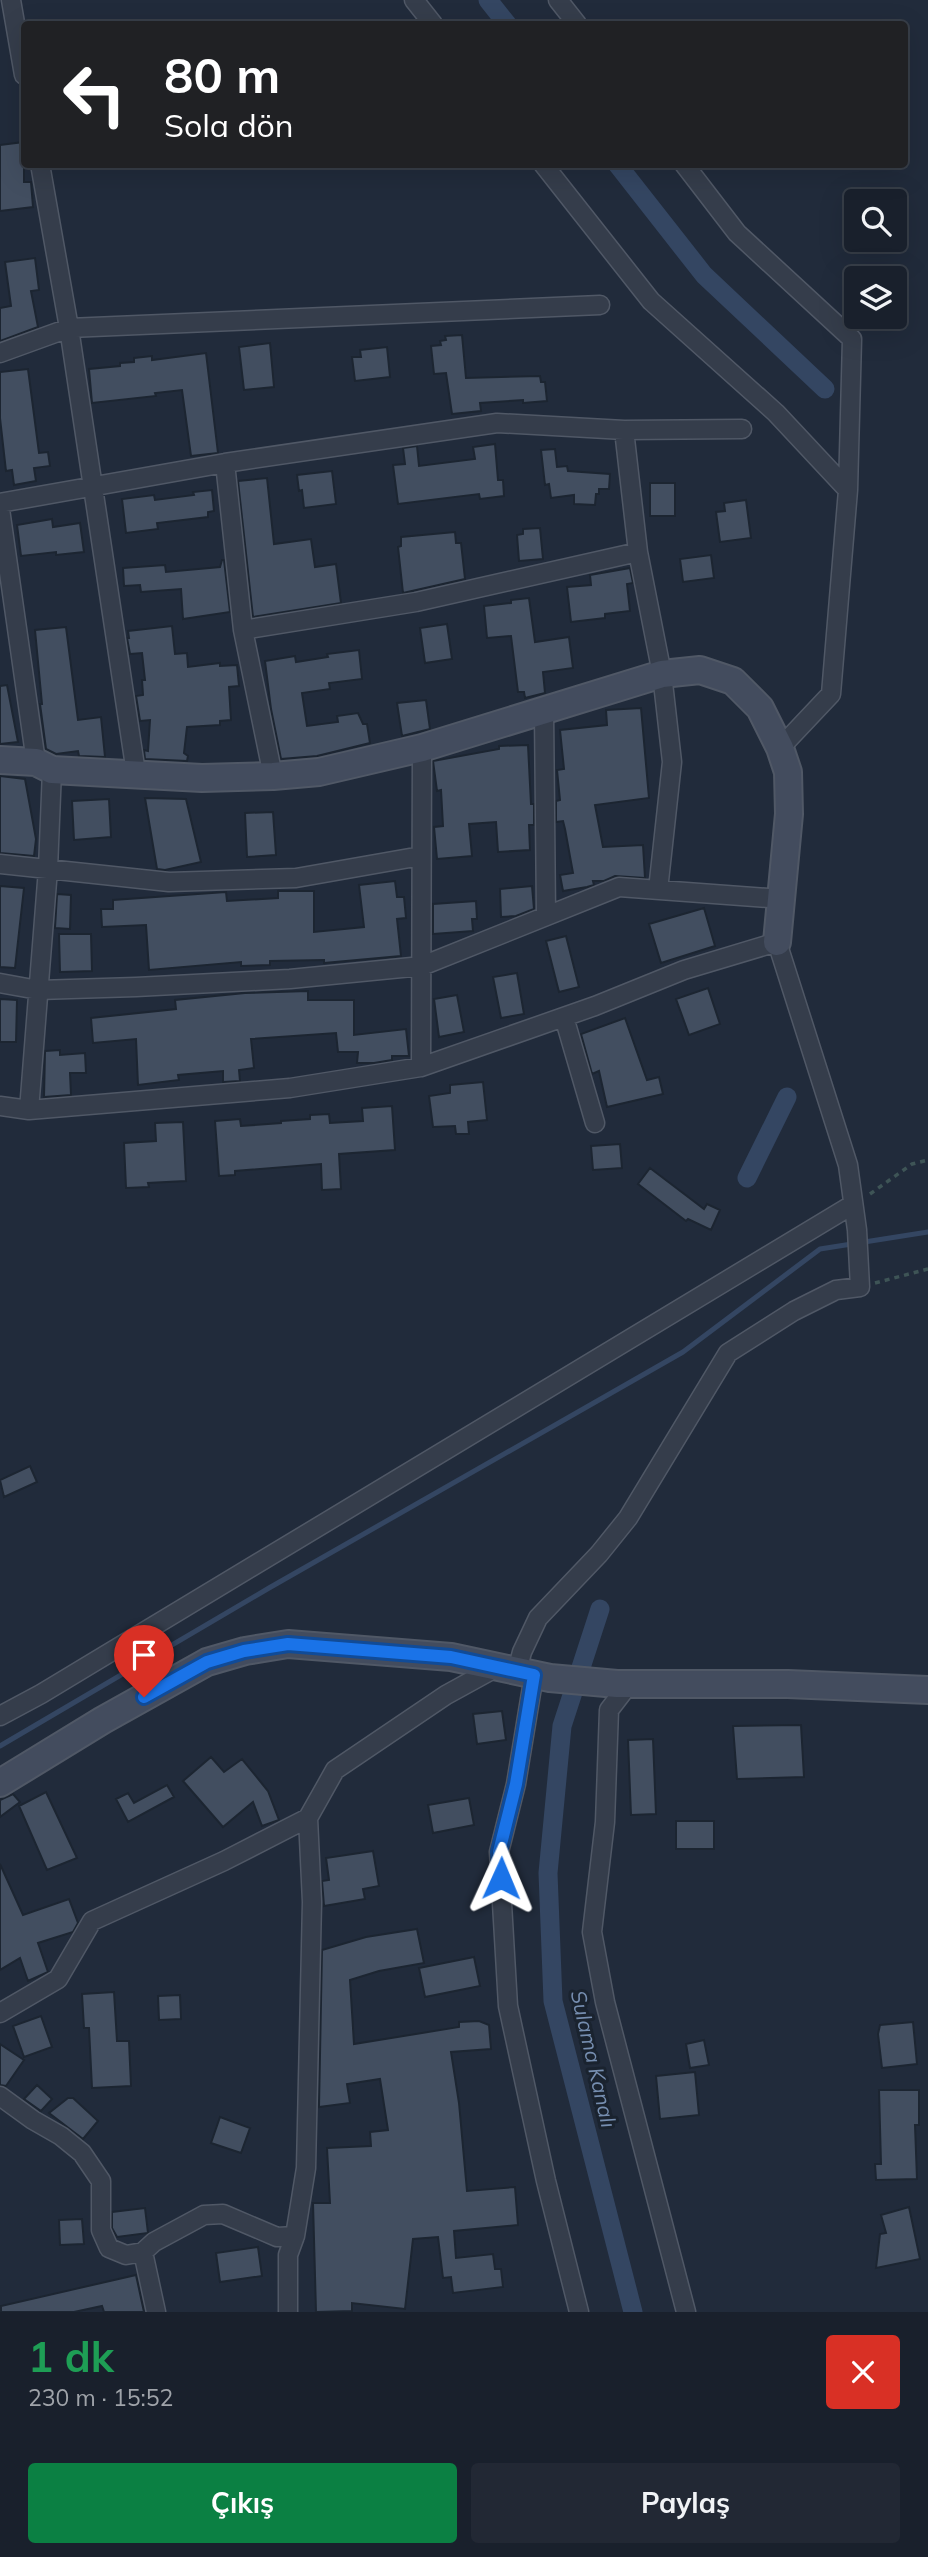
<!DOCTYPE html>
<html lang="tr">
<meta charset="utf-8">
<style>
:root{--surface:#19202c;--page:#222834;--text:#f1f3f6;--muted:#9fa3a9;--line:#373e48;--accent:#0b8043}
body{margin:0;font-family:Mulish,sans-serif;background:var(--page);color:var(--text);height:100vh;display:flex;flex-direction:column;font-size:26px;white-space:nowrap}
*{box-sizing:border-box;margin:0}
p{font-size:23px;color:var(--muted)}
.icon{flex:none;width:38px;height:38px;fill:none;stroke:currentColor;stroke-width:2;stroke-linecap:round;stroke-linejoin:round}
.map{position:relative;height:2312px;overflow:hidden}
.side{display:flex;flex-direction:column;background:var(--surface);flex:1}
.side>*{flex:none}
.guide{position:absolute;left:21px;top:21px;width:887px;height:147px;border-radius:7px;box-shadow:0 7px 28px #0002,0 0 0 2px var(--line);background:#202124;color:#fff;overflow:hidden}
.controls{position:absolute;left:844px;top:189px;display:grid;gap:14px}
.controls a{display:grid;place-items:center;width:63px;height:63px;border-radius:7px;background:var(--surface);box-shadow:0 7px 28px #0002,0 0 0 2px var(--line);font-size:35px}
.pin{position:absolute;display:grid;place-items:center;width:60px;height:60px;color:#fff;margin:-72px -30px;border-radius:50% 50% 50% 0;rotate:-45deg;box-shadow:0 0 7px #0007}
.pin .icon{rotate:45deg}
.me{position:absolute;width:77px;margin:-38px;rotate:1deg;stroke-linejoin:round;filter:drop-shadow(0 0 5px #0008)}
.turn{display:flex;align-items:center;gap:24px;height:147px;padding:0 28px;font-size:32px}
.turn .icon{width:91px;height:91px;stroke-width:2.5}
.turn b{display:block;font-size:49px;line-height:60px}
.round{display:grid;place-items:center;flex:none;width:74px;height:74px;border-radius:7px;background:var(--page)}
.head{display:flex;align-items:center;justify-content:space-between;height:119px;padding:0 28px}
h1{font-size:42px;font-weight:700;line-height:52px;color:#1e9e55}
.cta{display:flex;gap:14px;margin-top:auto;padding:14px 28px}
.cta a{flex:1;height:80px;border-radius:7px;background:var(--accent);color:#fff;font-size:28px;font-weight:700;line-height:80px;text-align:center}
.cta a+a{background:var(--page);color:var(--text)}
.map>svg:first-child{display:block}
</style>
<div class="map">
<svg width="928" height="2312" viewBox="0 0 928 2312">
<rect width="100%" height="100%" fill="#212b3b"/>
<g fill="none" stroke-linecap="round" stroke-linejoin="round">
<!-- stream -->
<path stroke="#344662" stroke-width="5" d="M0,1746L269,1588L683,1352L820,1249L928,1232"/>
<!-- canal -->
<path stroke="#344662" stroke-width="19" d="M488,0L507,24
M617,164L704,275L825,389
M747,1178L787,1097
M600,1609L562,1726L548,1873L553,2001L633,2312"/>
</g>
<!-- building -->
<path fill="#424e60" stroke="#1c2531" stroke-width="2" d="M24,142V182H31L33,207L0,211V145Z
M35,258L39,290L31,291L38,327L0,341V308L11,306L5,262Z
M462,335L466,378L540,376L541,382H545L547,401L523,403V400L480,403L481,411L452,414L446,373L434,374L431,346L441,345L440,341L446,340L445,336Z
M270,343L274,387L244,390L239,347Z
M387,347L390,377L355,381L352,357H361L360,350Z
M206,353L218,453L191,456L182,390L155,393L156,396L92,403L89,369L120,366V363L134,362V358L152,356V360Z
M28,369L39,453L48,452L50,466L34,468L36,481L14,485L12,470L6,471L0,418V372Z
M495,444L498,480H503L504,496L480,499L479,494L398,504L393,465L405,464L403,448L417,446L419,466L475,459L473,447Z
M555,449L557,467L567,466L568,471L610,474L609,489H599V494H596L595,505L574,504V495L551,498L549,484L545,485L541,450Z
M332,471L336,504L304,508L302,490L299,491L297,475Z
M267,478L274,544L311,539L315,567L336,564L341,603L253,617L238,481Z
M650,483H675V516H650Z
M212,490L214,511L208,512V517L157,523L158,529L126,533L122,499L154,495L155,500L194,495L193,492Z
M746,500L751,538L720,542L716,512L725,511L724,503Z
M52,519L53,527L80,523L84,552L56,555V552L21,556L17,525Z
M540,528L543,559L519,561L517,535L523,534V529Z
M455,532L456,543H461L465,579L403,593L398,547L401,546V537Z
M711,555L714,578L683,582L680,559Z
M222,560H224L230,612L183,619L181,589L141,592L140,585L124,586L123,568L165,565L166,572L220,567Z
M630,568L633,583L627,584L630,611L605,614V618L571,622L567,587L591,585L590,575Z
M529,598L535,642L569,637L573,668L543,672L545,693L525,698L524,692H518L511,636L487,638L484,606L511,603V600Z
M447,624L452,659L425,663L420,628Z
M172,626L175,654L187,653L188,667L220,663V666L237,665L239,686L229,687L231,720L220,721V725L187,727L184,753L188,756L187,761L145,759L144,750L148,751L150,720L140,721L136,696L143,695L142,680H145L142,653L130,654L127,638H129L128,631Z
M66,627L78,720L101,717L105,757L79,756L78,751L56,754L46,749L40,704H42L35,630Z
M359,650L362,679L329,683L330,689L302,693L307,726L338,722L337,716L358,713L363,724H367L370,743L317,756L281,759L271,709L265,661L295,656L296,662L328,657L327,654Z
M7,685L18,742L0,744V686Z
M426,700L430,729L402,736L397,703Z
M641,708L649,798L595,805L603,847L643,845L645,878L615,876L604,881H593L594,885L587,887L563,891L560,875L573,873L565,829L563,821L556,822V801L560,800L557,770L564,769L560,730L607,725L606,710Z
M528,745L531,804H534V825H529L530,850L498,852L496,822L469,824L472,856L437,859L434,827L443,826L441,790L437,791L433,761L499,749V746Z
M0,776L25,779L36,839L34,856L0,853Z
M145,798L186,799L201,862L165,870L157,869Z
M109,799L111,837L74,840L72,801Z
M273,812L276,855L247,857L245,813Z
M395,881L397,897H404L406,918L397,919L401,956L324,963V960L270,961V965L241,966V962L149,970L146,925L102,927L101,909H113V900L226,892L227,901L278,898V891H314V932L364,927L359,885Z
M0,886L24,888L15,968L0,967Z
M532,886L534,909L516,916L501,917L500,889Z
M57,894L71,895L70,929L55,928Z
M476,901L477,919H472L473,931L433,934V904Z
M704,908L715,946L661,963L649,924Z
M59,934H91L92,971L60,972Z
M566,936L579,987L559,992L546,941Z
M517,973L524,1014L501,1018L493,977Z
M708,988L720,1024L689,1035L676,999Z
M308,991V1000H354V1035L406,1029L409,1056H392V1060L374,1063H357L358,1052H338L336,1033L251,1039L254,1068L239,1070L240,1081L223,1082V1071L178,1075L179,1080L138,1085L136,1039L93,1043L91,1018L176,1009L175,1000L245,993Z
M457,995L464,1032L439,1037L434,999Z
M0,999L17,1000L16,1042H0Z
M625,1018L647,1080L659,1077L663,1094L607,1107L599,1071L592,1074L581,1034Z
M60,1050V1055L85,1053L86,1073H70L71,1095L44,1097L45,1051Z
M483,1082L487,1120L468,1122L469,1134H456L455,1126L433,1127L429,1096L450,1093V1085Z
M392,1106L395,1150L339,1154L341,1189L322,1190L321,1164L235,1171V1175L219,1176L215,1121L240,1119L241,1126L281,1123V1121L310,1119V1115L329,1114L330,1123L363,1121L362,1108Z
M183,1122L186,1181L148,1183L149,1187L126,1188L124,1143L156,1141L155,1123Z
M620,1144L622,1168L593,1170L591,1146Z
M650,1168L704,1209L707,1204L720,1210L711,1230L688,1219L686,1221L638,1184Z
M30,1466L37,1482L4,1497L0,1480Z
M502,1711L506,1740L477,1744L473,1714Z
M801,1725L804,1777L737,1779L733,1726Z
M653,1739L656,1814L631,1815L628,1740Z
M211,1757L224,1772L242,1759L268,1791L279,1820L262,1826L253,1802L223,1827L183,1781Z
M167,1785L174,1797L128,1822L116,1799L128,1793L134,1803Z
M46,1792L77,1858L47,1870L19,1806Z
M13,1794L20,1802L0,1817V1800Z
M469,1798L474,1825L433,1833L428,1805Z
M676,1821H714V1849H676Z
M373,1851L379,1886L363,1889L365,1899L324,1906L322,1881L329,1880L326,1858Z
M0,1864L23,1915L69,1899L78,1923L73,1932L38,1943L48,1972L28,1981L20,1958L0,1970Z
M417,1929L424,1963L379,1971L350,1980L354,2044L459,2027V2022L479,2021L489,2025L491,2049L451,2052L459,2103L467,2191L515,2187L518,2225L454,2231L456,2258L493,2254L495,2269H501L503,2287L453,2293L451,2277L443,2278L438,2237L413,2239L405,2309L352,2303V2311L316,2312L313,2203H330L327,2148L371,2146L370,2132L388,2130L380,2079L347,2084L350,2103L319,2107L322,1950L366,1937Z
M474,1957L480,1986L425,1997L419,1968Z
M114,1992L117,2041H129L131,2086L92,2088L89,2028H84L82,1994Z
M180,1995L181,2019L159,2020L158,1996Z
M41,2016L52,2047L24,2057L13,2026Z
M913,2022L917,2064L882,2068L878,2034L880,2025Z
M704,2040L709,2065L690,2068L686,2044Z
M0,2044L24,2060L6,2086L0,2085Z
M695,2072L699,2115L660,2119L656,2076Z
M37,2085L52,2099L41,2111L24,2099Z
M879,2090H919V2125H915L917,2179L876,2180L875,2164H881Z
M68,2098H73L98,2121L83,2139L49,2113Z
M220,2117L250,2128L241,2153L211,2143Z
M909,2207L920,2259L876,2268L880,2234L886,2233L881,2215Z
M145,2208L148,2233L117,2237L112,2228V2212Z
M82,2219L84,2244L60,2245L59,2220Z
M258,2247L262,2276L220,2282L216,2253Z
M136,2275L144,2312H104L102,2306L74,2312H1V2306Z"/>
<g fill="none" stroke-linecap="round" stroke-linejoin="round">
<!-- street casing -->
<g stroke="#505866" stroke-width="21">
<path id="street" d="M11,0L24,75
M414,0L433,24
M558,0L577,24
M40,164L69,328L136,773
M543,164L651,301L776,413L848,490L831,694L780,748
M684,164L737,233L852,339L848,490
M0,353L69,328L600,305
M624,430L638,552L662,674L672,762L658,890
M225,463L243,630L273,776
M0,503L225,463L497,423L624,430L742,429
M0,509L36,762
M243,630L416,602L638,552
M544,712L546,915
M0,864L169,882L296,878L421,856
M0,983L38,990L136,987L290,979L422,966L619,887L782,899
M564,1017L595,1123
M421,1067L595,1006L684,970L777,942L848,1165L857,1230L860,1287L836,1290L794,1311L728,1353L628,1518L599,1554L538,1618L522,1652L517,1671
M0,1106L29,1110L290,1088L421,1067L422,748
M29,1110L48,869L52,770
M534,1675L516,1784L499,1852L508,2006L546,2181L579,2312
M629,1684L609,1710L605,1822L592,1932L605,2002L686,2312
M0,1716L41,1694L852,1205
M0,2013L58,1979L92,1921L224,1861L308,1818
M0,2096L33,2120L61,2136L82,2153L101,2181V2230L109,2248L126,2255L143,2252L154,2242L204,2215L223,2214L277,2237L295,2236
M143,2252L156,2312
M288,2312V2255L295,2236L306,2168L312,1902L308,1818L335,1770L446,1695L497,1667"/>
</g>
<!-- secondary casing -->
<g stroke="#505866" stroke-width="30">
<path id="secondary" d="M0,760L36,762L52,770L202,778L273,776L319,772L422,748L662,674L700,670L733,681L760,708L780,748L788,772L789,814L777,942
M0,1783L103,1720L207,1662L245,1651L288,1644L451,1657L550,1678L617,1684H788L928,1690"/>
</g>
<!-- path -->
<path stroke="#3e5456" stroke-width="3.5" stroke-dasharray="5 5" stroke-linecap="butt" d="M870,1194L912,1164L928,1160
M875,1283L928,1269"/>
<!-- street -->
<use href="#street" stroke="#353d4b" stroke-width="18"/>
<!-- secondary -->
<use href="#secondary" stroke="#434c5e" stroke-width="26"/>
</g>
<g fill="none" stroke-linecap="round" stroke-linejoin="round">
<!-- route casing -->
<g stroke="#114b97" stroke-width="18">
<path id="route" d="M144,1697L207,1662L244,1651L288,1644L451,1657L534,1675L516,1784L499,1852L501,1878"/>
</g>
<!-- route -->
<use href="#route" stroke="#1a73e8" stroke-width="12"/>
</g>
<g text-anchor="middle" stroke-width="6" stroke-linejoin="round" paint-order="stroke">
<!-- water labels -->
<g font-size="21" font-style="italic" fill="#768eb0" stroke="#1a232f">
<text transform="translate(593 2059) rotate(77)" y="7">Sulama Kanalı</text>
</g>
</g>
</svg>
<div class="controls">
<a><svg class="icon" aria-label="search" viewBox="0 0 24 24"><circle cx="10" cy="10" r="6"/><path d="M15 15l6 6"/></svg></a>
<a><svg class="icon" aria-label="layers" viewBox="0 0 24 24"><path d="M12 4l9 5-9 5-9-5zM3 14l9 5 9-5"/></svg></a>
</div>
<div class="pin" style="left:144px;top:1697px;background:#d93025"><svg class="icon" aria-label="arrive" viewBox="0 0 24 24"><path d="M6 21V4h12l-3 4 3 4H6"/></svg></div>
<svg class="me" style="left:501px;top:1878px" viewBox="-20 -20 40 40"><path d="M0-17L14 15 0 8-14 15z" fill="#1a73e8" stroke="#fff" stroke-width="4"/></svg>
<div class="guide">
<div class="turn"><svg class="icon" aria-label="left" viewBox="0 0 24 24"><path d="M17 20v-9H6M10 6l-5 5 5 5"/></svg><div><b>80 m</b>Sola dön</div></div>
</div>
</div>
<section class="side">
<div class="head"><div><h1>1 dk</h1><p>230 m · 15:52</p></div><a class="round" style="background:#d93025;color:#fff"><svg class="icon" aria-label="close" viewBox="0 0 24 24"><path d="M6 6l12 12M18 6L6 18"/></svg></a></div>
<div class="cta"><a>Çıkış</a><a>Paylaş</a></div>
</section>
